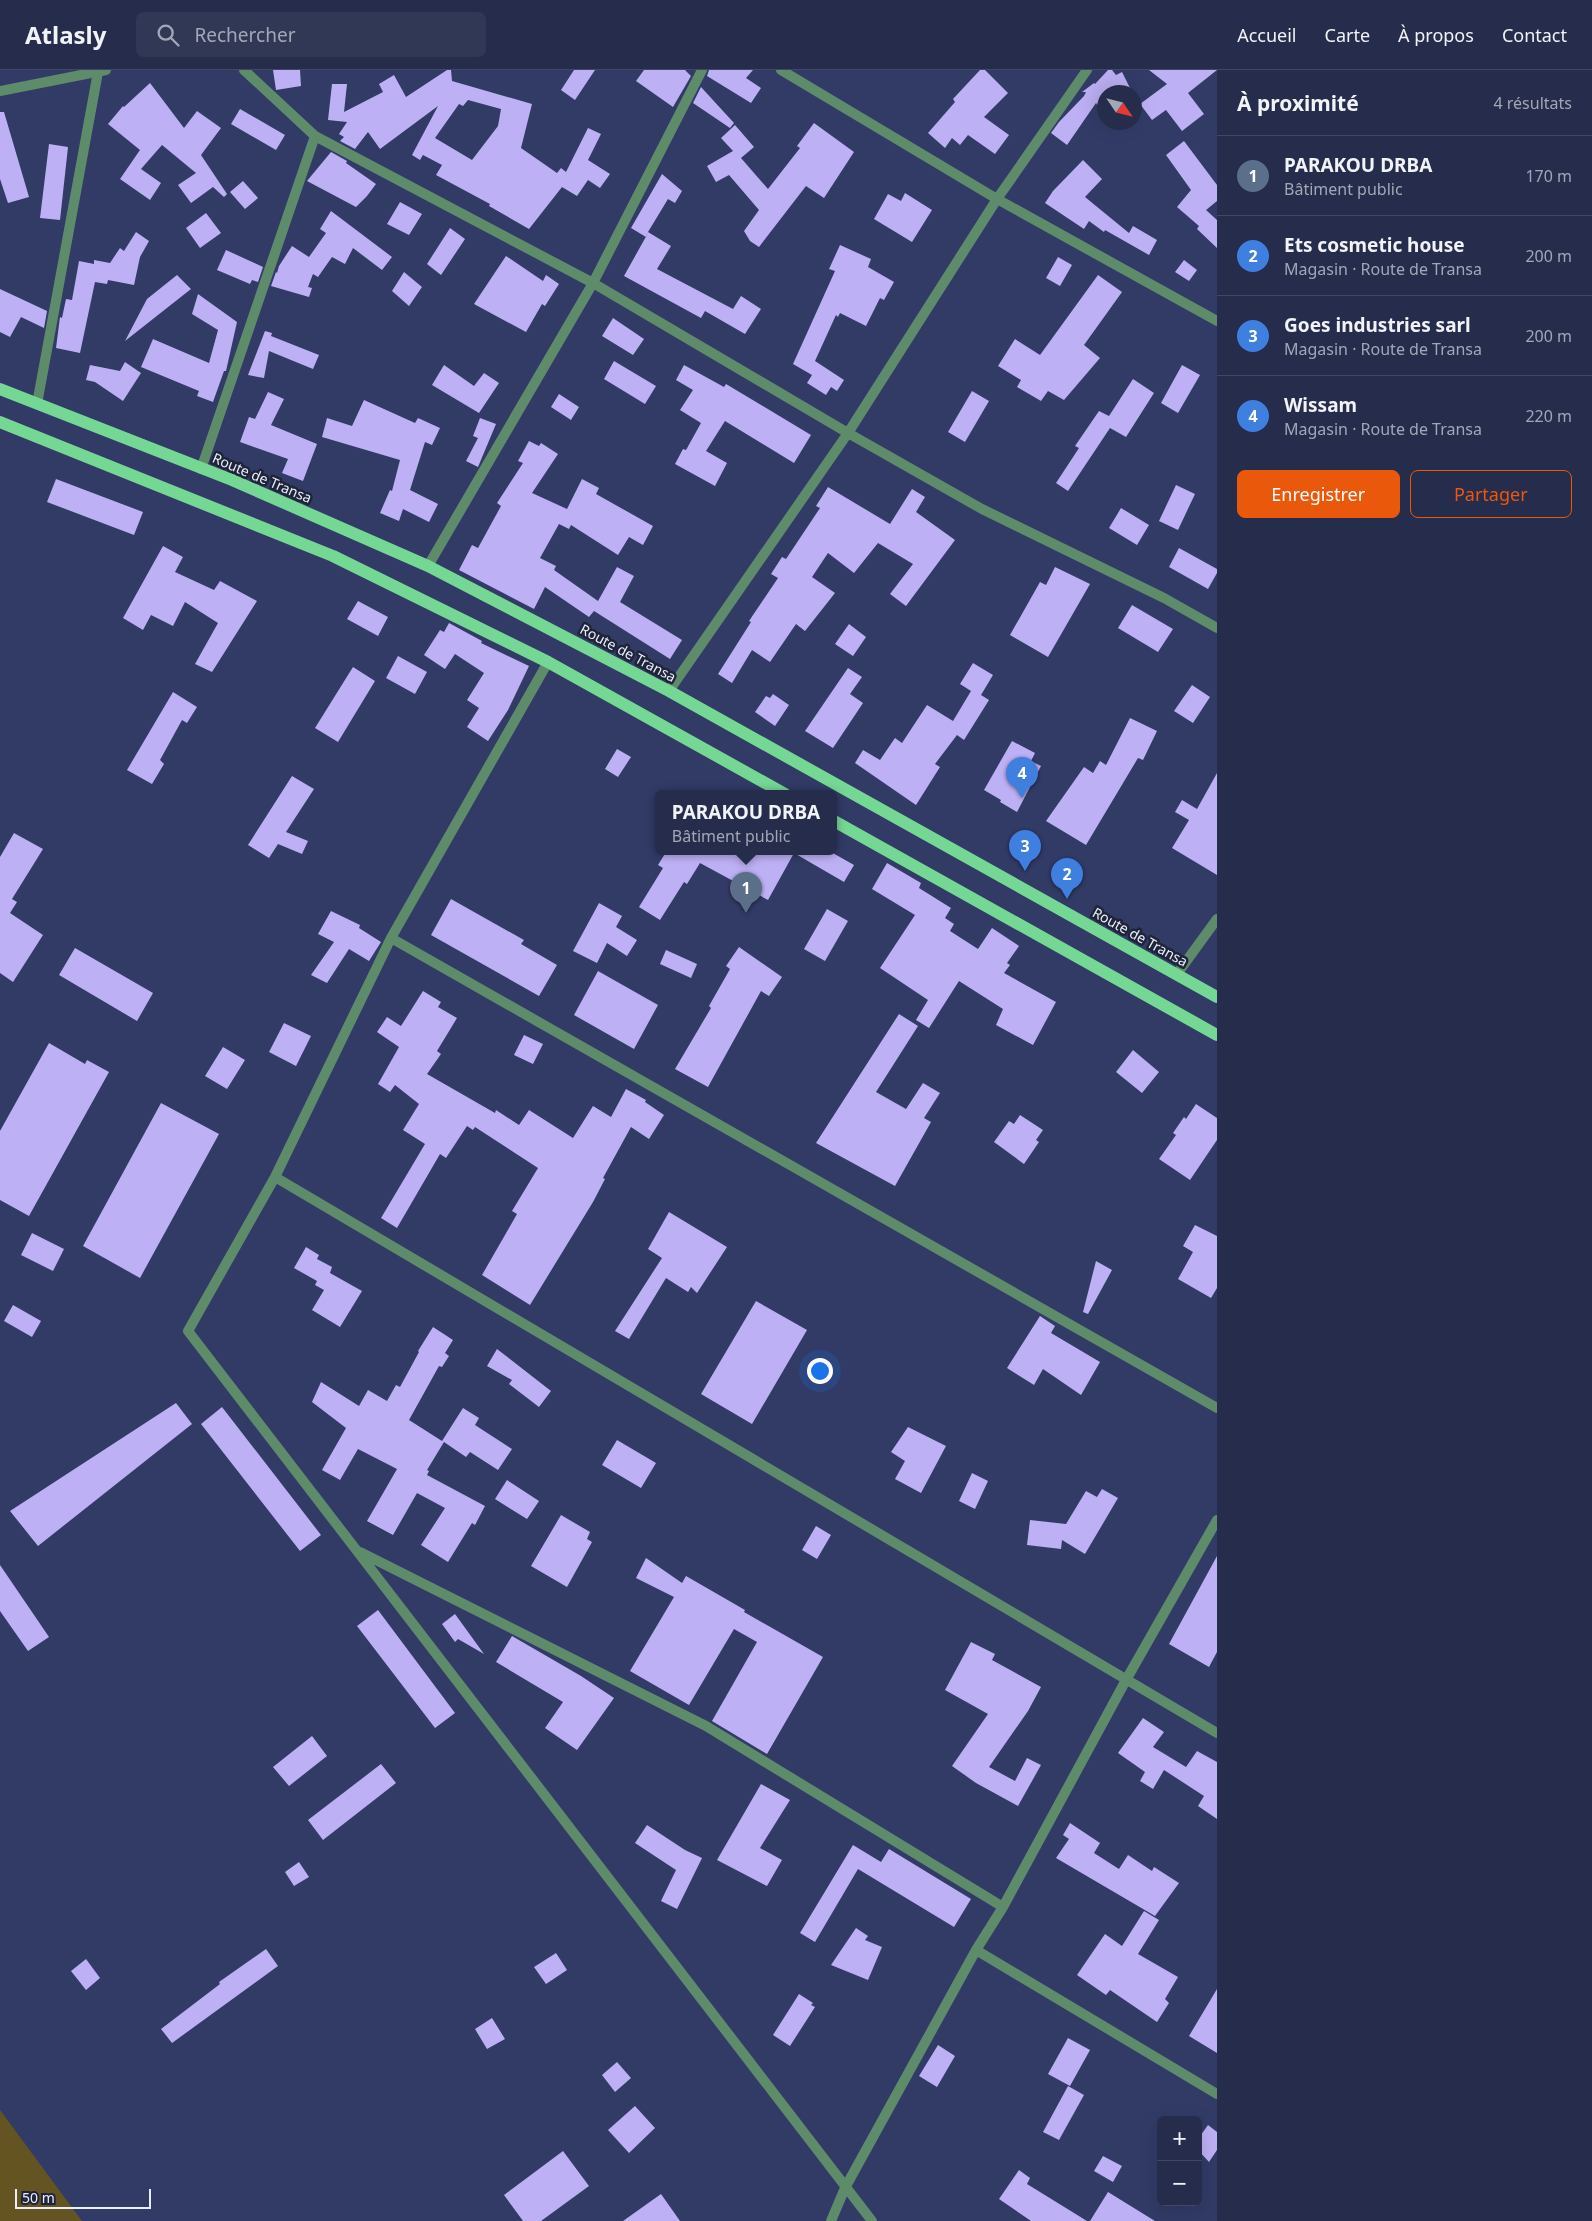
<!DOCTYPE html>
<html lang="fr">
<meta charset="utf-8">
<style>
body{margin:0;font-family:"Noto Sans",sans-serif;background:#313856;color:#f1f3f6}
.controls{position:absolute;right:15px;bottom:15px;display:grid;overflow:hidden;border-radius:8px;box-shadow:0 5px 20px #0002}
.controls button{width:45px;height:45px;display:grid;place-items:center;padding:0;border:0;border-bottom:1px solid #424864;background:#252c4c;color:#f1f3f6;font:25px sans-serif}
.compass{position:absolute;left:1097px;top:15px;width:45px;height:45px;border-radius:50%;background:#252c4c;box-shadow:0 5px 20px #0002;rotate:125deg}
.scale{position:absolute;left:15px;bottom:12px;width:136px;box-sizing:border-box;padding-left:5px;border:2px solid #e8edfd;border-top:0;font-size:14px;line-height:18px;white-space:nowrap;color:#e8edfd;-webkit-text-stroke:4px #1f2438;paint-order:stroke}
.you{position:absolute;left:819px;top:1300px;width:18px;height:18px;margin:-12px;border:4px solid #fff;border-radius:50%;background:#1a73e8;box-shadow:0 0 0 8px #1a73e833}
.badge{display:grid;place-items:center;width:32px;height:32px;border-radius:50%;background:#ea580c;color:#fff;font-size:16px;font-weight:700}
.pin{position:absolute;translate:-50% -41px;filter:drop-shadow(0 1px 2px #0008)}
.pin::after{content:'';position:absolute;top:26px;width:18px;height:15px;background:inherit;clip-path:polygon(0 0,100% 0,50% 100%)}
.popup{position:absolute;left:655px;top:720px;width:182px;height:65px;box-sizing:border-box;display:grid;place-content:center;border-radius:8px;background:#252c4c;filter:drop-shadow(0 1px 4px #0005);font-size:16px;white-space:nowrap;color:#a3a7b5}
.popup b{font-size:19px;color:#f1f3f6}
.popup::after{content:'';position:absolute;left:50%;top:100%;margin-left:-10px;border:10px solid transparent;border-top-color:#252c4c}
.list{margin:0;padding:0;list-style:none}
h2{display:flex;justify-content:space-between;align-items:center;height:65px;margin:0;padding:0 20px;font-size:21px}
h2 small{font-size:16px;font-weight:400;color:#a3a7b5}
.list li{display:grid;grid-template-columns:32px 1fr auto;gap:15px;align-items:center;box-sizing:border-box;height:80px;padding:0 20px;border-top:1px solid #424864}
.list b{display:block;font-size:19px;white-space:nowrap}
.list p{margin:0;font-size:16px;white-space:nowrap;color:#a3a7b5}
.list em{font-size:16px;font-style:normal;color:#a3a7b5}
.actions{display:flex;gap:10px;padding:15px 20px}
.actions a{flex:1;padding:11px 0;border:1px solid #ea580c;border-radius:8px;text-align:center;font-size:18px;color:#ea580c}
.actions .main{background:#ea580c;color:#fff}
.icon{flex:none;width:28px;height:28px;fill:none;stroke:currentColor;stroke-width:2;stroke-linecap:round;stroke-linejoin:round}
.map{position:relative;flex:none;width:1217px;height:2151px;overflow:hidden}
header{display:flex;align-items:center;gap:30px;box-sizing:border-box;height:70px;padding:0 25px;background:#252c4c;border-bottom:1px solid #424864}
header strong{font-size:24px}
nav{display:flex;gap:28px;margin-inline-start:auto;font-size:18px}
.search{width:350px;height:45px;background:#313856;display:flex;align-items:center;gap:12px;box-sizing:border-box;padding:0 18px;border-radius:8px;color:#a3a7b5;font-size:19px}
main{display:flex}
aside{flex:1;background:#252c4c}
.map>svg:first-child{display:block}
</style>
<header>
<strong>Atlasly</strong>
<div class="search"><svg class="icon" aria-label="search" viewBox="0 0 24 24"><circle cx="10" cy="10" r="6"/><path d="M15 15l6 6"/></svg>Rechercher</div>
<nav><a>Accueil</a><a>Carte</a><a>À propos</a><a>Contact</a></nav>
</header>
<main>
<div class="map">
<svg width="1217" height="2151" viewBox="0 0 1217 2151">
<rect width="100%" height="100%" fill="#313b66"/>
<path fill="#635421" d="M0 2040 82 2151H0Z"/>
<path fill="#bdb0f5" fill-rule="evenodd" d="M273 0H300L301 16 276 20Z
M447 0H451L452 11 532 34 521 78 557 103 561 98 566 102 588 58 601 64 588 90 610 104 600 118 588 110 577 126 562 117 529 159 489 136 490 134 436 105 442 95 423 85 420 90 412 85 438 36 380 79 368 62 355 79 340 71 344 67 339 64 347 52 328 50 332 14H347L344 42 383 22 379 14 394 5 406 27ZM468 30 501 39 498 56 472 90 435 68 459 34 463 36Z
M574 0H595L575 30 561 20Z
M644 0H685L691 6 673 37 636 11Z
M709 0H753L746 8 761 18 751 33 707 6Z
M980 0H985L1008 23 984 47 1009 65 995 84 968 65 960 75 952 68 945 78 928 63 955 32 953 29Z
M1108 0H1112L1116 5 1122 2 1132 22H1104V44L1096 33 1067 75 1051 63 1059 52 1084 26 1086 22H1082L1094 13 1095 14Z
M1149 0H1217L1188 23 1204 44 1182 61 1166 40 1152 50 1140 34 1167 14Z
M150 13 184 58 197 41 221 58 201 85 227 124 224 127 213 117 191 133 178 115 196 103 162 75 141 99 161 113 150 130 120 109 140 80 108 54 123 36 124 37Z
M701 17 734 53 730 58 693 33Z
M240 39 285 65 276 80 231 54Z
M0 42H4L29 127 8 133 0 109Z
M814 53 854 82 824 128 806 116 759 177 750 171 744 161 759 140 729 105 716 112 707 96 733 81 721 68 735 55 754 77 741 88 768 119 800 78 797 76Z
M1184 71 1217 115V131L1206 140 1217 150V178L1197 159 1199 156 1177 137 1191 120 1166 85Z
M49 74 68 77 60 150 40 148Z
M331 82 347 91 346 93 376 114 367 126 356 137 307 111Z
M1083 90 1102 109 1085 127 1129 163 1133 156 1157 170 1149 185 1105 160 1104 162 1089 151 1084 159 1045 133 1053 121Z
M662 104 682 121 675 133 668 129 648 162 671 176 657 199 733 239 741 226 761 239 745 264 705 241 701 248 624 206 648 163 646 167 631 158Z
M243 111 258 128 245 139 230 122Z
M905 123 932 140 912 172 874 149 888 124 901 131Z
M400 132 422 144 409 165 387 154Z
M331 141 392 187 382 200 353 178 345 194 332 187 318 207 313 204 308 217 312 218 309 227 271 216 276 202 277 203 279 196 292 176 309 187 326 163 320 159Z
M206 143 221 163 200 178 186 158Z
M450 158 465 169 441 205 427 194Z
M136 162 149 171 140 187 134 215 108 210 107 214 95 212 80 283 56 278 60 247 62 248 66 229 72 230 79 191 94 194V190L110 193 120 178 124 181Z
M840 175 871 189 868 197 894 212 884 230 880 228 866 256 840 243 838 247 836 245 815 291 844 310 837 321 831 317 826 325 807 313 812 305 793 294 835 201 829 199Z
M226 180 263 197 258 212 252 210 250 214 217 200Z
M506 186 543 211 546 205 559 214 545 236 542 234 526 262 474 234Z
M1058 187 1072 195 1060 216 1046 208Z
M1184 190 1197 200 1189 211 1175 202Z
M404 202 422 217 409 236 392 221Z
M177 205 191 219 125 271 147 229Z
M1098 205 1122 222 1084 275 1100 288 1064 330 1048 321 1041 331 1017 317 1021 310 998 296 1015 269 1040 285Z
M0 219 47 241 44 258 21 247 10 267 0 262Z
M198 224 237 252 226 301H224L213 332 197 326 199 321 141 297 153 269 209 293 218 260 192 244Z
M613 248 644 269 633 285 602 266Z
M265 261 272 263 271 266 319 285 313 299 269 281 264 308 248 305Z
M614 291 656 316 645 334 604 309Z
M125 292 141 303 123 331 95 312 86 310 90 295 120 301Z
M444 295 474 316 484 303 499 313 479 343 432 315Z
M684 295 724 317 726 314 811 365 794 393 725 351 706 381 727 393 715 416 675 394 683 379 686 380 701 353 680 340 693 320 676 310Z
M1182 295 1200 305 1178 343 1161 333Z
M1133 309 1154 323 1126 367 1110 358 1068 421 1056 413 1079 378 1075 376 1099 341 1109 346Z
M972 321 989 331 965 372 948 362Z
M268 322 284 329 271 355 317 374 303 411 282 403 288 389 240 372 249 347 255 349Z
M559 324 579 337 571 350 551 337Z
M364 330 415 353 418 348 440 358 432 375 425 372 410 420 438 434 429 452 403 439 399 451 380 443 390 420 392 421 400 390 322 367 327 348 352 356Z
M480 348 496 354 478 397 466 391 478 368 473 366Z
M529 371 539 376 541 373 558 384 532 423 567 439 582 409 599 418 596 424 653 456 643 475 629 467 618 485 571 455 569 459 559 454 540 488 556 496 554 500 598 531 617 497 634 506 620 532 682 570 670 589 594 541 589 547 545 517 534 539 459 500 472 475 478 478 501 436 497 433 523 393 518 391Z
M56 409 143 442 134 465 47 432Z
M1176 415 1195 424 1178 460 1159 451Z
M828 417 890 454 912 419 925 427 916 442 955 470 906 536 890 524 913 494 878 473 854 503 828 483 812 507 835 523 805 561 796 554 770 592 752 580 732 613 718 604 751 552 749 551 778 508 771 504 782 487 786 489 820 438 816 436Z
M1121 438 1149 455 1137 475 1109 458Z
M163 476 183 487 175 502 214 520 220 511 257 531 212 602 195 594 218 553 185 532 173 556 151 545 143 560 123 548Z
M1179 478 1217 499V503L1208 519 1169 497Z
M1055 497 1090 514 1048 587 1010 565 1040 512 1046 515Z
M358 531 388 547 378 566 347 549Z
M1132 535 1173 559 1158 582 1118 558Z
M449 553 482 571 481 573 529 596 508 640 488 671 467 657 479 638 467 630 484 603 455 584 445 599 424 585 440 560 444 562Z
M849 554 866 567 853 586 835 574Z
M398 586 427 602 415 624 386 608Z
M973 593 993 605 981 625 989 630 964 670 957 665 935 694 940 697 916 735 855 693 863 680 880 690 895 668 902 673 927 635 953 651 971 621 960 614Z
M353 597 375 611 338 672 315 658Z
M848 598 862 607 850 624 863 633 833 678 805 661Z
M1192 615 1210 627 1193 653 1174 641Z
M173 622 197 637 187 653 182 650 160 690 164 694 152 714 127 700Z
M773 624 789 635 775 656 755 642 766 626 770 628Z
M1130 648 1157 661 1143 690 1138 688 1086 775 1046 751 1084 697 1093 703 1100 691 1106 695Z
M1012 671 1035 683 1031 691 1041 696 1017 742 1000 732 1001 730 984 720Z
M617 679 631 687 618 707 605 699Z
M1217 703V805L1172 778 1189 750 1175 742 1182 730 1197 739Z
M292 706 314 719 286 762 308 771 302 784 278 774 269 788 248 775Z
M14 763 43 779 12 829 17 832 10 843 43 865 13 912 0 903V787Z
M666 782H831L854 795 844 812 794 783 768 830 700 793 687 814 684 812 660 850 639 837 663 798 658 795Z
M887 793 921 813 919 818 951 838 945 848 954 854 950 861 978 879 992 858 1019 876 1007 893 1010 895 1004 903 1056 932 1033 975 996 955 1003 939 959 911 929 958 916 950 928 930 880 898 915 845 872 819Z
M451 829 524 870 521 874 557 895 539 926 431 865Z
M599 833 622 846 616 857 637 870 627 886 607 873 597 893 573 881Z
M827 839 848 851 825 891 804 879Z
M331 841 360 855 359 858 381 872 369 891 349 879 327 913 311 905 334 872 318 864Z
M739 877 782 907 769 926 761 921 708 1017 675 999 711 938 709 936 730 899 726 896Z
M75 878 153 923 137 951 59 905Z
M666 880 697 894 691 908 660 894Z
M598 901 658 935 634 979 574 945Z
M423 921 441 932 438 937 457 948 437 981 441 984 427 1004 495 1043 496 1040 519 1055 529 1040 573 1068 593 1036 611 1047 626 1019 646 1030 645 1032 664 1045 649 1069 631 1057 603 1108 605 1109 593 1132 530 1235 482 1205 517 1144 512 1141 538 1098 475 1057 473 1060 467 1056 446 1088 440 1084 397 1158 381 1148 425 1074 403 1060 419 1034 395 1015 390 1022 378 1014 399 977 377 962 387 947 401 956Z
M899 944 918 956 876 1022 906 1039 923 1013 940 1023 924 1048 931 1052 895 1116 816 1073Z
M284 953 311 966 296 996 269 982Z
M524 965 543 974 533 994 514 985Z
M49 973 85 994 87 990 109 1002 29 1146 0 1130V1061Z
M223 977 245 990 227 1019 205 1006Z
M1133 980 1159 1002 1142 1023 1116 1002Z
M161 1033 219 1064 140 1208 83 1176Z
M1196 1034 1217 1048V1070L1190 1110 1159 1089 1176 1065 1173 1063 1184 1047 1186 1049Z
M1020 1045 1043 1060 1036 1070 1039 1072 1024 1094 994 1072 1009 1051 1014 1054Z
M669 1142 727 1177 697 1223 691 1217 688 1222 666 1208 629 1269 615 1261 662 1188 648 1179Z
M1195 1155 1217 1166V1218L1211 1228 1178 1209 1193 1182 1183 1176Z
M32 1163 64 1179 53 1201 21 1185Z
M306 1177 319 1185 317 1189 332 1197 330 1203 362 1221 340 1257 312 1240 324 1220 315 1215 317 1211 294 1198Z
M1096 1191 1112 1200 1088 1244 1083 1242Z
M756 1231 807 1260 752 1354 701 1324Z
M13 1235 41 1251 32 1267 4 1251Z
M1040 1246 1055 1256 1051 1263 1100 1292 1081 1325 1043 1299 1034 1315 1007 1298Z
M433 1257 453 1270 445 1283 449 1286 442 1297 439 1296 409 1350 442 1371 463 1338 479 1348 475 1355 512 1379 498 1400 470 1382 466 1387 444 1372 427 1400 429 1401 427 1405 485 1436 475 1455 472 1453 448 1492 421 1475 445 1438 417 1423 393 1465 367 1451 397 1399 358 1379 340 1410 322 1400 346 1358 312 1332 321 1312 359 1336 368 1320 387 1331 396 1315 400 1317 419 1282 418 1281Z
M497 1279 551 1321 539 1337 509 1314 512 1310 487 1296Z
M176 1333 192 1354 38 1476 10 1441Z
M222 1337 321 1465 300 1481 201 1354Z
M908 1357 946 1376 921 1423 895 1409 905 1391 891 1382Z
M617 1370 656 1393 641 1418 602 1395Z
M972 1403 988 1411 975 1439 959 1431Z
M507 1410 539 1431 527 1449 495 1429Z
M1102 1419 1118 1428 1085 1484 1062 1470 1061 1479 1027 1475 1030 1450 1066 1454 1086 1421 1097 1427Z
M561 1445 590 1462 587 1469 592 1472 567 1517 531 1496Z
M816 1456 831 1465 817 1489 802 1480Z
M1217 1486V1582L1209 1597 1169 1574Z
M646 1488 682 1513 686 1506 745 1540 744 1542 823 1587 767 1684 712 1651 757 1572 734 1559 689 1635 630 1601 674 1527 636 1508Z
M0 1495 49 1567 28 1581 0 1541Z
M378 1540 455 1643 435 1658 357 1556Z
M455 1544 484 1584 458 1569 455 1572 442 1554Z
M512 1566 581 1606 614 1628 577 1680 545 1658 563 1632 496 1592Z
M971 1572 995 1584 992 1590 1041 1617 1028 1641 989 1697 1015 1711 1027 1688 1041 1695 1018 1736 976 1713 952 1696 988 1644 945 1620Z
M1143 1648 1164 1662 1153 1677 1186 1697 1197 1681 1217 1692V1749L1198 1736 1204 1726 1164 1700 1153 1719 1140 1711 1145 1702 1118 1683Z
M312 1666 327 1686 289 1716 273 1697Z
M381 1694 396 1713 323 1770 308 1750Z
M761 1714 790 1730 760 1778 782 1790 767 1816 717 1790Z
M1070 1753 1100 1773 1094 1783 1119 1799 1128 1785 1152 1801 1154 1797 1179 1813 1155 1846 1056 1788 1069 1769 1063 1765Z
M647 1755 685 1780 702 1788 677 1839 661 1831 676 1800 635 1773Z
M853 1775 881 1792 889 1779 971 1829 954 1857 858 1799 815 1872 800 1863Z
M299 1792 309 1807 294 1816 285 1802Z
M1144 1841 1159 1850 1138 1884 1178 1907 1165 1929 1169 1933 1157 1952 1110 1920 1106 1925 1077 1905 1105 1864 1122 1876Z
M856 1858 868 1866 865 1870 882 1877 868 1910 831 1895Z
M266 1879 278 1896 172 1973 161 1959 220 1914 219 1912Z
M556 1883 567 1900 546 1914 534 1897Z
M86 1889 100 1908 86 1920 71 1901Z
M1217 1919V1983L1189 1966Z
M799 1924 813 1933 811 1935 815 1937 790 1976 773 1965Z
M492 1948 505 1969 487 1979 475 1959Z
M1068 1968 1090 1980 1070 2016 1048 2004Z
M938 1975 955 1986 937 2017 919 2006Z
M617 1992 631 2008 615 2022 602 2005Z
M1068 2016 1084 2025 1059 2070 1043 2062Z
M635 2036 655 2058 629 2083 608 2060Z
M1208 2055 1217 2062V2080L1209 2092 1198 2080V2069Z
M563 2081 589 2116 541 2151H523L504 2125Z
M1103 2086 1122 2096 1113 2112 1094 2101Z
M1019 2100 1030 2108 1027 2114 1087 2151H1031L999 2129Z
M1108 2122 1155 2151H1090Z
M661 2124 680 2151H623Z"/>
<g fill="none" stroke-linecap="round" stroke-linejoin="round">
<path stroke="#5e8c6b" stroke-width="10" d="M244 0 315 66 593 213 848 363 982 439 1164 528 1217 558
M37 334 98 2
M201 399 315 66
M428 496 593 213 702 0
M548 592 391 868 275 1107 188 1261 872 2151
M669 621 848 363 997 129 1087 0
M391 868 1217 1338
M1177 904 1217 849
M275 1107 1217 1663
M360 1482 706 1656 1003 1837
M976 1880 1217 2024
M831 2151 845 2118 976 1880 1003 1837 1126 1610 1217 1450"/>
<path stroke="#5e8c6b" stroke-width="10" d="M781 0 997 129 1217 251
M0 21 106 0"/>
<path stroke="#75d794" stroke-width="12" d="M0 319 232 410 428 496 669 621 1217 927
M0 352 333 486 548 592 785 724
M834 751 1217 965"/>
</g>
<g text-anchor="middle" stroke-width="5" stroke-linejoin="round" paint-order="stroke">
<g font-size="14" fill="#e8edfd" stroke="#1f2438">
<text transform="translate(262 408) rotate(23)" y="5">Route de Transa</text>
<text transform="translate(628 583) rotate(28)" y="5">Route de Transa</text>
<text transform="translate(1140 867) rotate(29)" y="5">Route de Transa</text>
</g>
</g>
</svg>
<div class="controls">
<button>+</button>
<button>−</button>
</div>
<svg class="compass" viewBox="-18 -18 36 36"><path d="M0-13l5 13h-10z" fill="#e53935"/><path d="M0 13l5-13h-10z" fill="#a3a7b5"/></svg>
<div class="scale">50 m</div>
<div class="you"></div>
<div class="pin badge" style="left:746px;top:843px;background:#5c6f8a">1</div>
<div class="popup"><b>PARAKOU DRBA</b>Bâtiment public</div>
<div class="pin badge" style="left:1067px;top:829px;background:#3f7fe0">2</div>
<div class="pin badge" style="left:1025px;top:801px;background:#3f7fe0">3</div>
<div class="pin badge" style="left:1022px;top:728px;background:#3f7fe0">4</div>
</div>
<aside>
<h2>À proximité<small>4 résultats</small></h2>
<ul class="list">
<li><span class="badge" style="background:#5c6f8a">1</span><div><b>PARAKOU DRBA</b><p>Bâtiment public</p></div><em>170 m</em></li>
<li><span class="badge" style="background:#3f7fe0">2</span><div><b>Ets cosmetic house</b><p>Magasin · Route de Transa</p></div><em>200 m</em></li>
<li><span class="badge" style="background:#3f7fe0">3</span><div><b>Goes industries sarl</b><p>Magasin · Route de Transa</p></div><em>200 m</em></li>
<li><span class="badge" style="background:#3f7fe0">4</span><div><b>Wissam</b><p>Magasin · Route de Transa</p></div><em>220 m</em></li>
</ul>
<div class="actions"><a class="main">Enregistrer</a><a>Partager</a></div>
</aside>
</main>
